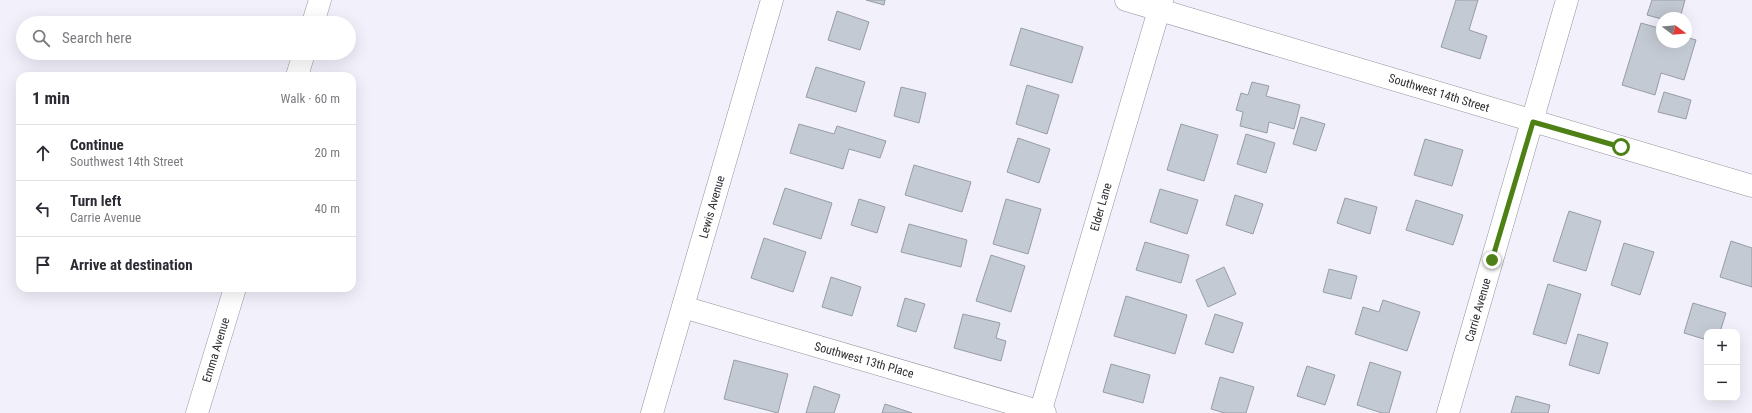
<!DOCTYPE html>
<meta charset="utf-8">
<style>
body{margin:0;font-family:"Roboto Condensed",sans-serif;background:#f7f7f7;color:#2b2b33}
.controls{position:absolute;right:12px;bottom:12px;display:grid;overflow:hidden;border-radius:8px;box-shadow:0 4px 16px #0002}
.controls button{width:36px;height:36px;display:grid;place-items:center;padding:0;border:0;border-bottom:1px solid #e1e1e2;background:#fff;color:#2b2b33;font:20px sans-serif}
.compass{position:absolute;left:1656px;top:12px;width:36px;height:36px;border-radius:50%;background:#fff;box-shadow:0 4px 16px #0002;rotate:106deg}
.stop{position:absolute;width:12px;height:12px;margin:-9px;border:3px solid #4e8115;border-radius:50%;background:#fff}
.stop.end{background:#4e8115;border-color:#fff;box-shadow:0 1px 4px #0008}
.list{margin:0;padding:0;list-style:none}
h2{display:flex;justify-content:space-between;align-items:center;height:52px;margin:0;padding:0 16px;font-size:17px}
h2 small{font-size:13px;font-weight:400;color:#7c7c81}
.list li{display:grid;grid-template-columns:26px 1fr auto;gap:12px;align-items:center;box-sizing:border-box;height:56px;padding:0 16px;border-top:1px solid #e1e1e2}
.list b{display:block;font-size:15px;white-space:nowrap}
.list p{margin:0;font-size:13px;white-space:nowrap;color:#7c7c81}
.list em{font-size:13px;font-style:normal;color:#7c7c81}
.icon{flex:none;width:22px;height:22px;fill:none;stroke:currentColor;stroke-width:2;stroke-linecap:round;stroke-linejoin:round}
.map{position:relative;flex:none;width:1752px;height:413px;overflow:hidden}
.search{position:absolute;background:#fff;box-shadow:0 4px 16px #0002;left:16px;top:16px;width:340px;height:44px;display:flex;align-items:center;gap:10px;box-sizing:border-box;padding:0 14px;border-radius:22px;color:#7c7c81;font-size:15px}
.panel{position:absolute;background:#fff;box-shadow:0 4px 16px #0002;left:16px;top:72px;width:340px;height:220px;border-radius:12px}
.map>svg:first-child{display:block}
</style>
<div class="map">
<svg width="1752" height="413" viewBox="0 0 1752 413">
<rect width="100%" height="100%" fill="#f1f0fb"/>
<path fill="#c4cad3" stroke="#979da6" d="M866 0H885L884 5Z
M1456 0H1478L1469 30 1487 36 1480 59 1441 47Z
M1652 0H1685L1680 18H1662V19L1647 15Z
M837 11 869 22 860 50 828 40Z
M1641 23 1662 29V42H1686V37L1696 40 1684 80 1661 73 1655 95 1622 85Z
M1021 28 1083 47 1072 83 1010 65Z
M816 67 865 82 856 112 806 97Z
M1252 82 1269 86 1266 96 1300 105 1294 129 1269 122 1267 133 1240 126 1243 112 1236 110 1241 93 1248 95Z
M1027 85 1059 95 1047 134 1016 124Z
M901 87 926 93 919 123 894 116Z
M1664 92 1691 100 1686 119 1658 112Z
M1301 117 1325 124 1316 151 1293 144Z
M799 124 834 134 837 126 886 141 880 158 849 149 843 169 790 153Z
M1181 124 1218 135 1204 181 1167 170Z
M1246 134 1275 143 1266 173 1237 164Z
M1018 138 1050 149 1039 183 1007 172Z
M1425 139 1463 150 1452 186 1414 175Z
M914 165 971 182 962 212 905 195Z
M785 188 832 203 821 239 773 224Z
M1160 189 1198 200 1187 234 1150 222Z
M1235 195 1263 204 1253 234 1226 225Z
M1345 198 1377 207 1370 234 1337 223Z
M859 199 885 207 877 233 851 225Z
M1006 199 1041 209 1028 254 993 244Z
M1416 200 1463 215 1453 245 1406 230Z
M1569 211 1601 221 1586 271 1553 261Z
M909 224 967 240 961 267 901 252Z
M764 238 806 252 793 292 751 278Z
M1731 241 1752 248V287L1720 277Z
M1145 242 1189 255 1181 283 1136 270Z
M1624 243 1654 252 1640 295 1611 285Z
M991 255 1025 266 1011 312 976 301Z
M1224 267 1236 294 1208 307 1196 280Z
M1329 269 1357 276 1351 299 1323 292Z
M831 277 861 287 852 316 822 307Z
M1548 284 1581 294 1566 344 1533 334Z
M1126 296 1187 315 1175 354 1114 336Z
M905 298 925 304 916 332 897 326Z
M1383 300 1420 312 1407 351 1355 334 1363 307 1379 312Z
M1693 303 1726 313 1720 332H1707V340L1684 333Z
M963 314 1000 323 996 338 1006 341 1001 361 954 348Z
M1215 314 1243 323 1233 353 1205 344Z
M1578 334 1608 343 1599 374 1569 365Z
M734 360 788 374 778 413 724 399Z
M1370 362 1401 372 1389 413H1382L1357 405Z
M1111 364 1150 375 1143 403 1103 392Z
M1307 366 1335 375 1325 405 1297 396Z
M1220 377 1254 387 1246 413H1225L1211 409Z
M814 386 840 395 834 413H806Z
M1516 396 1550 405 1548 413H1511Z
M885 404 912 413H882Z"/>
<g fill="none" stroke-linecap="round" stroke-linejoin="round">
<defs>
<path id="minor" d="M1126 0 1752 186
M313 23 320 0
M297 76 304 53
M683 307 1045 413
M197 413 235 288
M652 413 772 0
M1040 413 1162 0
M1448 413 1567 0"/>
</defs>
<use href="#minor" stroke="#92919b" stroke-width="23"/>
<use href="#minor" stroke="#fff" stroke-width="22"/>
</g>
<g fill="none" stroke-linecap="round" stroke-linejoin="round">
<path stroke="#4e8115" stroke-width="5" d="M1492 260 1533 122 1621 147"/>
</g>
<g text-anchor="middle" stroke-width="3.5" stroke-linejoin="round" paint-order="stroke">
<g font-size="12" fill="#2f2e32" stroke="#fff">
<text transform="translate(1439 93) rotate(17)" y="4">Southwest 14th Street</text>
<text transform="translate(712 207) rotate(-74)" y="4">Lewis Avenue</text>
<text transform="translate(1101 207) rotate(-74)" y="4">Elder Lane</text>
<text transform="translate(1478 310) rotate(-74)" y="4">Carrie Avenue</text>
<text transform="translate(216 350) rotate(-73)" y="4">Emma Avenue</text>
<text transform="translate(864 360) rotate(16)" y="4">Southwest 13th Place</text>
</g>
</g>
</svg>
<div class="controls">
<button>+</button>
<button>−</button>
</div>
<svg class="compass" viewBox="-18 -18 36 36"><path d="M0-13l5 13h-10z" fill="#e53935"/><path d="M0 13l5-13h-10z" fill="#7c7c81"/></svg>
<div class="stop" style="left:1621px;top:147px"></div>
<div class="stop end" style="left:1492px;top:260px"></div>
<div class="search"><svg class="icon" aria-label="search" viewBox="0 0 24 24"><circle cx="10" cy="10" r="6"/><path d="M15 15l6 6"/></svg>Search here</div>
<section class="panel">
<h2>1 min<small>Walk · 60 m</small></h2>
<ul class="list">
<li><svg class="icon" aria-label="ahead" viewBox="0 0 24 24"><path d="M12 20V5M6 11l6-6 6 6"/></svg><div><b>Continue</b><p>Southwest 14th Street</p></div><em>20 m</em></li>
<li><svg class="icon" aria-label="left" viewBox="0 0 24 24"><path d="M17 20v-9H6M10 6l-5 5 5 5"/></svg><div><b>Turn left</b><p>Carrie Avenue</p></div><em>40 m</em></li>
<li><svg class="icon" aria-label="arrive" viewBox="0 0 24 24"><path d="M6 21V4h12l-3 4 3 4H6"/></svg><div><b>Arrive at destination</b></div></li>
</ul>
</section>
</div>
